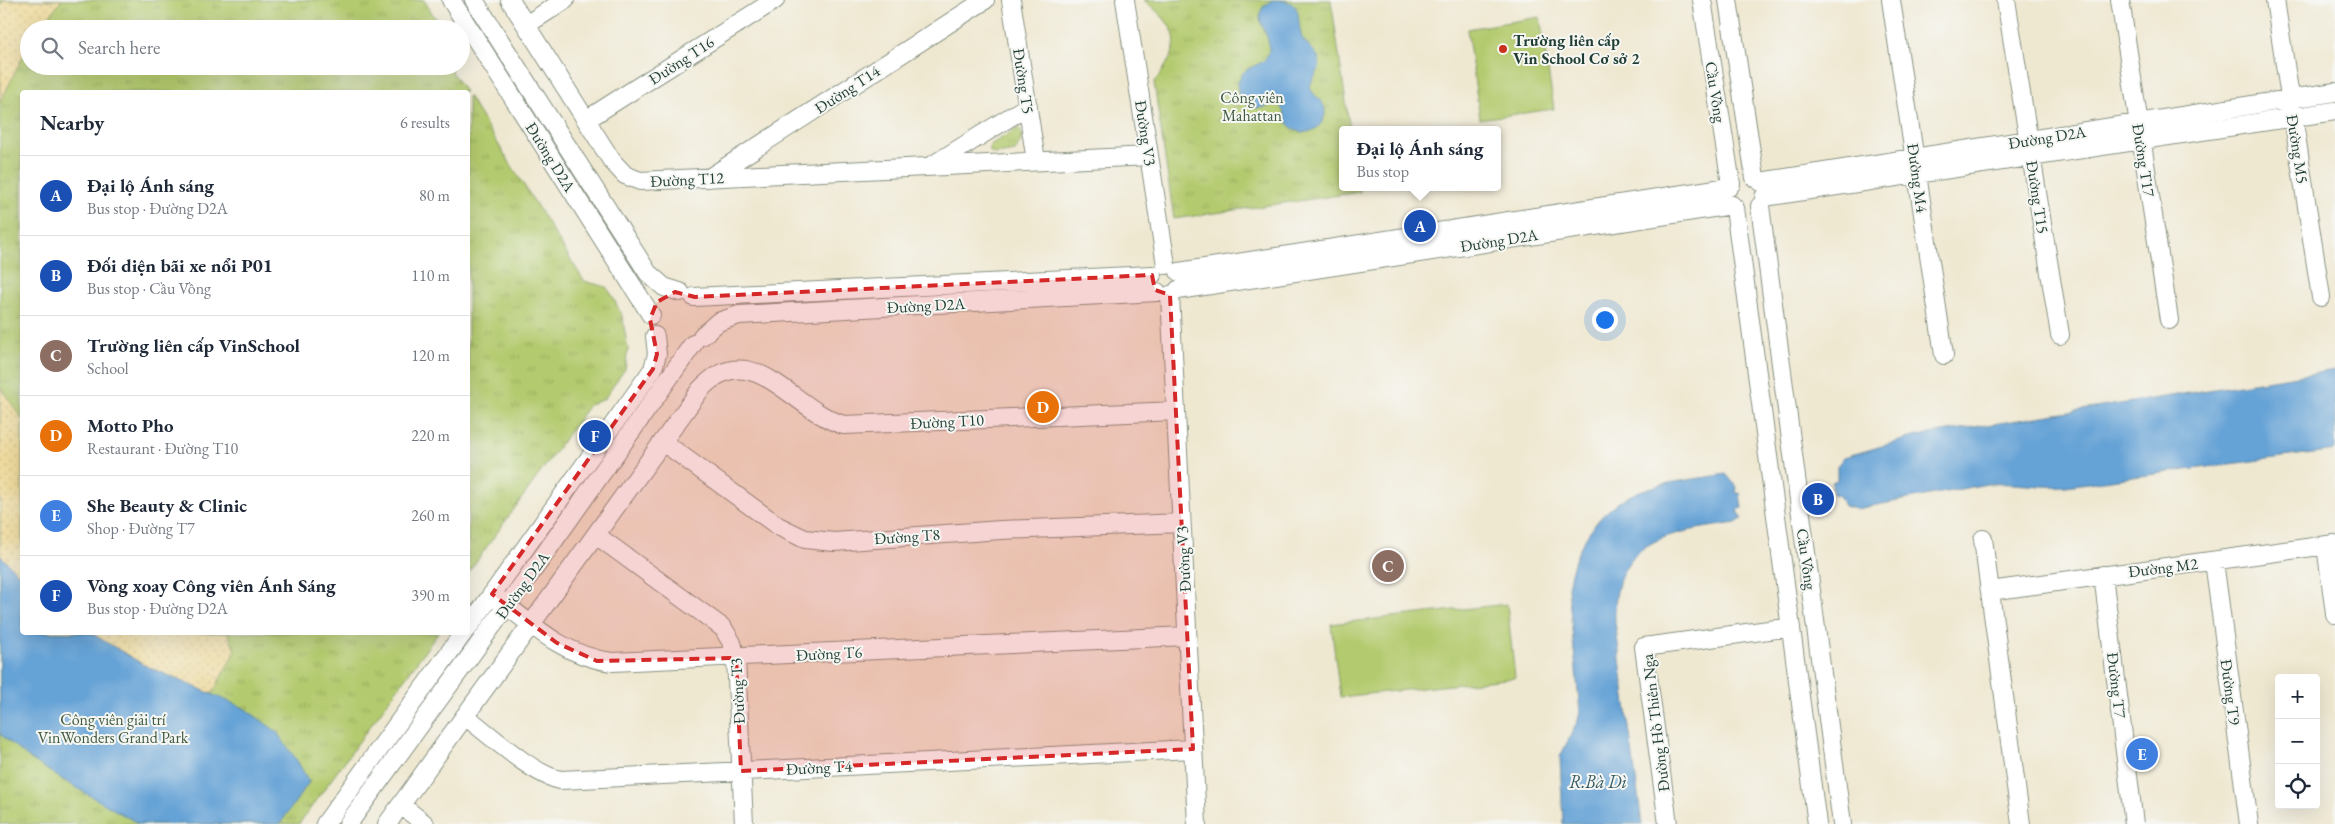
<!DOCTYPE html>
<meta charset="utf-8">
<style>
body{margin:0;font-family:"EB Garamond",serif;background:#f6f6f7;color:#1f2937}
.controls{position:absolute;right:15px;bottom:15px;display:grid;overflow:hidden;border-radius:5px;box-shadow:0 5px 20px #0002}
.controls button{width:45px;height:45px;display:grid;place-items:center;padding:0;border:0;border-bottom:1px solid #e0e1e3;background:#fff;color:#1f2937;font:25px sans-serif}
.you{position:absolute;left:1604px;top:319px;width:18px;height:18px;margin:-12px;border:4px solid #fff;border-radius:50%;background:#1a73e8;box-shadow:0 0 0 8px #1a73e833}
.badge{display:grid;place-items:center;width:32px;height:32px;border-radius:50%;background:#c8321e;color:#fff;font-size:16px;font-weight:700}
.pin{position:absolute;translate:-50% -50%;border:2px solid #fff;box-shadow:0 1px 5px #0006}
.popup{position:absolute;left:1339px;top:126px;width:162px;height:65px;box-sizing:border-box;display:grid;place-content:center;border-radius:5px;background:#fff;filter:drop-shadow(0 1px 4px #0005);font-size:16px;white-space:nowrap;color:#747a83}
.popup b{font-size:19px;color:#1f2937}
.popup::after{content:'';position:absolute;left:50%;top:100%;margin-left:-10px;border:10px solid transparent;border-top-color:#fff}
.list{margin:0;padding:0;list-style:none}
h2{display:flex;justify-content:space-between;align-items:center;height:65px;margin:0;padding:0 20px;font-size:21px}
h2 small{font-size:16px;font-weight:400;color:#747a83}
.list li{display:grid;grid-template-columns:32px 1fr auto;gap:15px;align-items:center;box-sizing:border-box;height:80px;padding:0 20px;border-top:1px solid #e0e1e3}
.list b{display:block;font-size:19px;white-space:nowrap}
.list p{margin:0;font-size:16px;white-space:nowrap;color:#747a83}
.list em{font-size:16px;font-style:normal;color:#747a83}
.icon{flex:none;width:28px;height:28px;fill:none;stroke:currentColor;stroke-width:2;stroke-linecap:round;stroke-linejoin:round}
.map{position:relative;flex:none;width:2335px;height:824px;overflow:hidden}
.search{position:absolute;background:#fff;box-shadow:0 5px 20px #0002;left:20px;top:20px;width:450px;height:55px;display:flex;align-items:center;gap:12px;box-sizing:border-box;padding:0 18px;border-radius:28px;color:#747a83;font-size:19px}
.panel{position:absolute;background:#fff;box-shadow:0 5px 20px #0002;left:20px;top:90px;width:450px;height:545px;border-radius:5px}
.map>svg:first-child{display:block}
</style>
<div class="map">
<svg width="2335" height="824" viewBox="0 0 2335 824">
<defs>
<pattern id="grass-tufts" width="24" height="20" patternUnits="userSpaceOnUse" patternTransform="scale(1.25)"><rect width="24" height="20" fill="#b4ca6e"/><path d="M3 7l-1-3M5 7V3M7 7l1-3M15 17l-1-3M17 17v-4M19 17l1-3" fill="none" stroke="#9aae60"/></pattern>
<pattern id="sand-dots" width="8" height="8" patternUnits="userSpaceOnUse" patternTransform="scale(1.25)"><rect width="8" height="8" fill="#eeda9e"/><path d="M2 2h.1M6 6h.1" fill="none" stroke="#ccbc89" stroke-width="1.8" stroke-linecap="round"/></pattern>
</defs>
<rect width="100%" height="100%" fill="#f6f6f2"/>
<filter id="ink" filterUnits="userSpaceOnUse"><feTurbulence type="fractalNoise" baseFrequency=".02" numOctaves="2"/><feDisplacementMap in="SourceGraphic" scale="10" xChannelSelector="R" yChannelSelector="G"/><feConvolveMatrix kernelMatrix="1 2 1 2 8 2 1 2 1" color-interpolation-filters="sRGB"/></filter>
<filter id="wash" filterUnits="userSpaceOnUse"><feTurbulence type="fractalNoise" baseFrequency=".0096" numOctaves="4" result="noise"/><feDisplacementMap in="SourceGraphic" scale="20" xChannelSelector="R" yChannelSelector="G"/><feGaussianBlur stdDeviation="1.12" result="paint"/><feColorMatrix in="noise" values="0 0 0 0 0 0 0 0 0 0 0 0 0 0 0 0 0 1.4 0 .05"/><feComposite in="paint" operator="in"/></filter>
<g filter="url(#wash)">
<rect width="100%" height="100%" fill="#efe8d1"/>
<path fill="url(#grass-tufts)" stroke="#6a8451" d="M0 0H424L442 29H29V66H452L451 71 465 92H22V632L438 633 299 824H0Z
M1144 0H1331L1350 130H1342V187H1359L1360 192 1174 219 1154 83C1183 43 1183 33 1144 0Z
M468 96 584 281 606 287 612 295 622 316 628 349 625 369 604 399 589 405 468 573Z
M1018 128C1025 135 1020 144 1015 151L996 154 991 152 989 148 990 145Z"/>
<path fill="url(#sand-dots)" stroke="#868c69" d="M4 0H62L39 29H29V44L0 103V6Z
M0 387 22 419V578L0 555Z
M91 633H228L235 651 212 694 144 665Z"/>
<path fill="#b4ca6e" stroke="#6a8451" d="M1540 17 1554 109 1480 119 1467 29Z
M1507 604 1515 678 1340 697 1331 624Z"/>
<path fill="#65a2d6" stroke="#427085" d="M1273 0C1306 0 1295 16 1302 38 1309 49 1326 56 1317 73 1314 78 1311 81 1310 87 1313 97 1323 99 1325 110 1326 127 1306 139 1292 128 1284 122 1286 111 1279 105 1269 103 1262 110 1252 107 1237 103 1233 84 1243 73 1253 63 1270 65 1269 47 1269 29 1246 14 1273 0Z
M2335 370V450L2066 486C2039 488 2014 482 1987 484L1856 509 1844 506 1839 495 1833 494 1832 482 1837 480V466L1844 457 1917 436Z
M1726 474 1737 487 1736 493H1740L1742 508 1738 510 1742 519 1736 523C1669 533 1612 537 1615 622L1642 824H1563L1560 757 1578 720 1580 712 1568 588C1574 546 1599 507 1640 491 1667 481 1698 479 1726 474Z
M0 555 22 578V632L91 633 144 665 244 708 276 731 298 762 309 782 280 824H139L63 780 26 756 0 734Z"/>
</g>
<g filter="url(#ink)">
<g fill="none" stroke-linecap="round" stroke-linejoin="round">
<defs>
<path id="street" d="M451 0 651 315
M474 0 648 273 664 287 680 292
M510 0 612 161 625 175 640 181 1149 156
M1011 0 1036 161
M1125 0 1166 265
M1702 0 1731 184
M1728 0 1755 178
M1891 0 1944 355
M2006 0 2060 335
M2120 0 2169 320
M2275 0 2321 297
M526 25 565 0
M586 120 775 0
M933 165 1028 106
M709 178 985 0
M1760 182 2335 92
M1764 197 2335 111
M1760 206 1842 824
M1735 208 1817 824
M1179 272 1729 187
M1178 290 1732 205
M1170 295 1197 824
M694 297 1152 275
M702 336 718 322 739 315 1157 292
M663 442 778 526 805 539 834 542 1001 530 1181 523
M596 535 723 628 732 643 736 658 744 824
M1983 539 2021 824
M2326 545 2335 614
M2214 561 2249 824
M2103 575 2134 824
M1990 591 2335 544
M492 594C529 622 564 657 612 662L1187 636
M468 628 653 369 657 354 655 336
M465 716C489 734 534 776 561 780L1193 749
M401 805 425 824
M325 824 464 632
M348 824 546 552 693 344
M387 824 700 390C751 333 793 411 844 425L1176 411
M1668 824 1644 647 1791 627"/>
</defs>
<use href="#street" stroke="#879282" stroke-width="20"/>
<use href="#street" stroke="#fff" stroke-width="18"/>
</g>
</g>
<path fill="#d62828" fill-opacity="0.2" stroke="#d62828" stroke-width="4" stroke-dasharray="10 6" stroke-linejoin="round" d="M1152 275 1155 290 1170 295 1193 749 741 771 736 658 597 661 557 643 492 594 653 369 657 354 650 319 657 302 675 292 695 297Z"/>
<circle fill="#c8321e" stroke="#f6f6f2" stroke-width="2" cx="1503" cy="49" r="5"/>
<g text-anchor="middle" stroke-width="4" stroke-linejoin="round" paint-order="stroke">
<g font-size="16" font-weight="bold" fill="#1f3d34" stroke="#f6f6f2" text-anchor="start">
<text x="1513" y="46">Trường liên cấp<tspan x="1513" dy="18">Vin School Cơ sở 2</tspan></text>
</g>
<g font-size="16" fill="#1f3d34" stroke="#f6f6f2">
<text transform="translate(681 60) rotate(-33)" y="6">Đường T16</text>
<text transform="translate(1024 81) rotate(81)" y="6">Đường T5</text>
<text transform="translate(847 89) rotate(-33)" y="6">Đường T14</text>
<text transform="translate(1716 92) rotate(81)" y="6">Cầu Vồng</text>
<text transform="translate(1146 133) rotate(81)" y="6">Đường V3</text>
<text transform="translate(2047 137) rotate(-9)" y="6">Đường D2A</text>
<text transform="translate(2298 149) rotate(81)" y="6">Đường M5</text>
<text transform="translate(551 157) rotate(58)" y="6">Đường D2A</text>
<text transform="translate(2144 160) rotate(81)" y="6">Đường T17</text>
<text transform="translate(1918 178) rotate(82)" y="6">Đường M4</text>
<text transform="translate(687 179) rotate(-3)" y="6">Đường T12</text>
<text transform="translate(2038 197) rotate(81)" y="6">Đường T15</text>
<text transform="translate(1499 240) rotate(-9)" y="6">Đường D2A</text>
<text transform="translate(926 305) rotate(-3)" y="6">Đường D2A</text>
<text transform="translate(947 421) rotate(-3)" y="6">Đường T10</text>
<text transform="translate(907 536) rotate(-4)" y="6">Đường T8</text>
<text transform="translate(1183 559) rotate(-93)" y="6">Đường V3</text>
<text transform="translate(1807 559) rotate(82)" y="6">Cầu Vồng</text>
<text transform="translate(2163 567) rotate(-7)" y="6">Đường M2</text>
<text transform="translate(522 585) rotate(-54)" y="6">Đường D2A</text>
<text transform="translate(829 653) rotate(-3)" y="6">Đường T6</text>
<text transform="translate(2117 685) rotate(83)" y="6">Đường T7</text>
<text transform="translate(737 691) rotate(-93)" y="6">Đường T3</text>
<text transform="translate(2231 692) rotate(82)" y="6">Đường T9</text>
<text transform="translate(1655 723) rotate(-97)" y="6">Đường Hồ Thiên Nga</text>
<text transform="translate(819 767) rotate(-3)" y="6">Đường T4</text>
</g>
<g font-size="16" fill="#3d5940" stroke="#f6f6f2">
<text x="1252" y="103">Công viên<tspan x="1252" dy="18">Mahattan</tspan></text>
<text x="113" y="725">Công viên giải trí<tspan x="113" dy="18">VinWonders Grand Park</tspan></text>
</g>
<g font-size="18" font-style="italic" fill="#345b65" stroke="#f6f6f2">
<text x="1598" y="788">R.Bà Dì</text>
</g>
</g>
</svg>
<div class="controls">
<button>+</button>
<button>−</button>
<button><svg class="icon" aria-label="locate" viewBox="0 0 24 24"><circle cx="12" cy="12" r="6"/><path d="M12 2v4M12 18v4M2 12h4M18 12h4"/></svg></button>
</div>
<div class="you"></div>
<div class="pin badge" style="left:1420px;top:226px;background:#1a4fb4">A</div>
<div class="popup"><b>Đại lộ Ánh sáng</b>Bus stop</div>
<div class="pin badge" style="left:1818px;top:499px;background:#1a4fb4">B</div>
<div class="pin badge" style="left:1388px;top:566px;background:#8d6e63">C</div>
<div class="pin badge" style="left:1043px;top:407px;background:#e8710a">D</div>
<div class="pin badge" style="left:2142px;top:754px;background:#3f7fe0">E</div>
<div class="pin badge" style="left:595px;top:436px;background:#1a4fb4">F</div>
<div class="search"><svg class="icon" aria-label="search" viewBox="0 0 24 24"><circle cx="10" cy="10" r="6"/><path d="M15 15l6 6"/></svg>Search here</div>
<section class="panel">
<h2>Nearby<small>6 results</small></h2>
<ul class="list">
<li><span class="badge" style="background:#1a4fb4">A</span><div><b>Đại lộ Ánh sáng</b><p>Bus stop · Đường D2A</p></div><em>80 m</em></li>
<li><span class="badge" style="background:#1a4fb4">B</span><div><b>Đối diện bãi xe nổi P01</b><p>Bus stop · Cầu Vồng</p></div><em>110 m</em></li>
<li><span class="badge" style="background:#8d6e63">C</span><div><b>Trường liên cấp VinSchool</b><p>School</p></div><em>120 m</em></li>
<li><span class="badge" style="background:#e8710a">D</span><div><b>Motto Pho</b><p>Restaurant · Đường T10</p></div><em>220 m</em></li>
<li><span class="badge" style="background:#3f7fe0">E</span><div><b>She Beauty &amp; Clinic</b><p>Shop · Đường T7</p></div><em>260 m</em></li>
<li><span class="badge" style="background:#1a4fb4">F</span><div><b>Vòng xoay Công viên Ánh Sáng</b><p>Bus stop · Đường D2A</p></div><em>390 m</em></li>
</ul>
</section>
</div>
